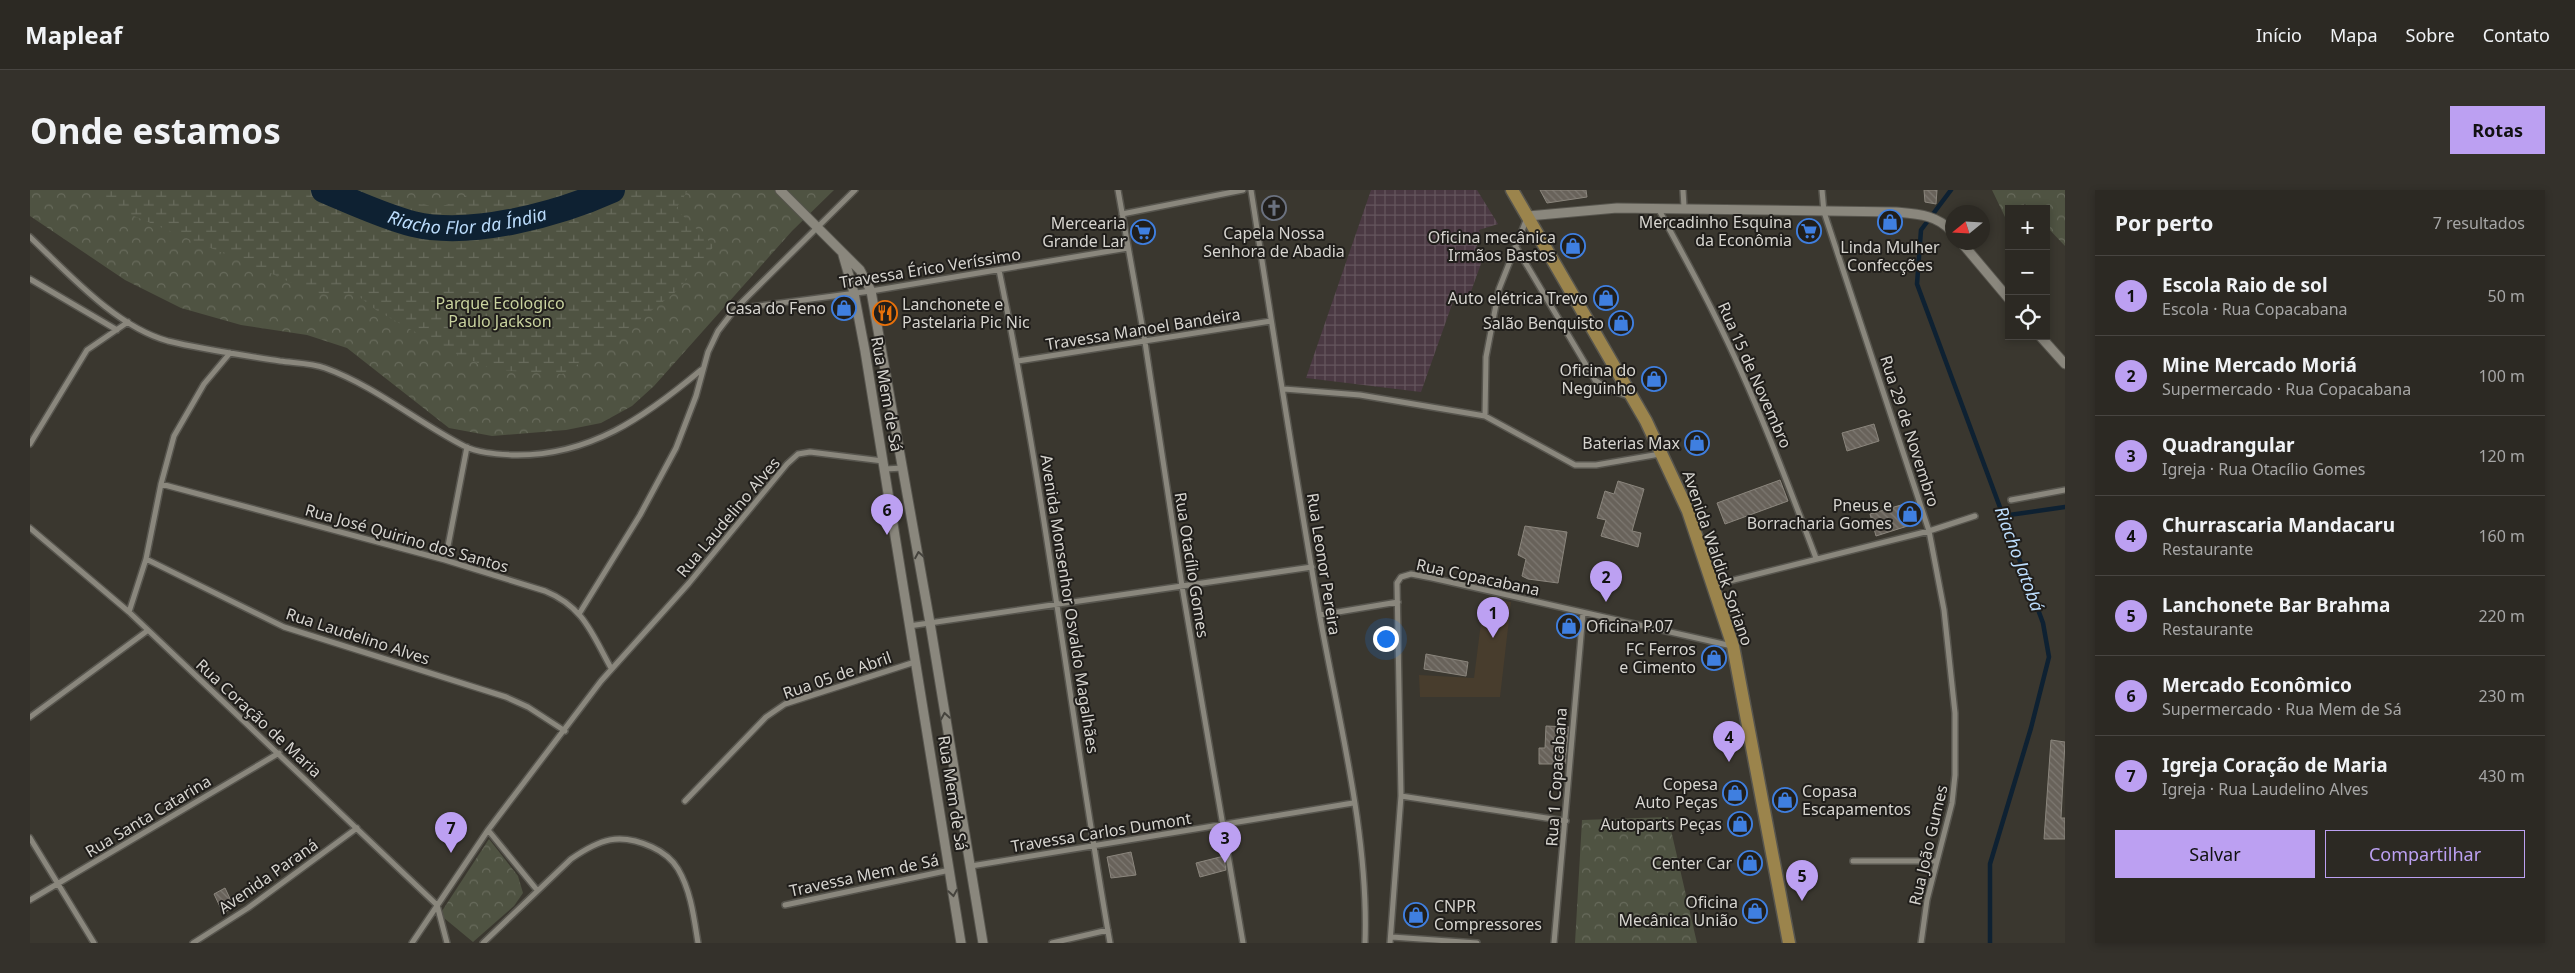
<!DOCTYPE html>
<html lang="pt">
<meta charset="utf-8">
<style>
body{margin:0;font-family:"Noto Sans",sans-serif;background:#34312b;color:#f1f3f6}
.controls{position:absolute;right:15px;top:15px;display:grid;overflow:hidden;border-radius:0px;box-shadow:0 2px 8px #0003}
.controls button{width:45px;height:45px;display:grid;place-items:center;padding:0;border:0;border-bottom:1px solid #484541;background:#2c2923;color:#f1f3f6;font:25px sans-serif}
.compass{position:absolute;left:1915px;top:15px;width:45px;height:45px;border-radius:50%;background:#2c2923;box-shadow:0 2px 8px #0003;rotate:252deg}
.you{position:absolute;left:1355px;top:448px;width:18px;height:18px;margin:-12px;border:4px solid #fff;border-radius:50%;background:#1a73e8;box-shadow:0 0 0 8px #1a73e833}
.badge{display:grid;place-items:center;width:32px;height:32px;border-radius:50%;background:#bca0f2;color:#111;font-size:16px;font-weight:700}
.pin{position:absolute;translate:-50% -41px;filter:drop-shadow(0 1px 2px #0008)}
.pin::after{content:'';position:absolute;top:26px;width:18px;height:15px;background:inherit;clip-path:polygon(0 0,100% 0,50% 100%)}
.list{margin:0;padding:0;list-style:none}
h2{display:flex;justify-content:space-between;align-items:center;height:65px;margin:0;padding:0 20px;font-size:21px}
h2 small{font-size:16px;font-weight:400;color:#a6a6a6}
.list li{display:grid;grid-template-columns:32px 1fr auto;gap:15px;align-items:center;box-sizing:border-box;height:80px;padding:0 20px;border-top:1px solid #484541}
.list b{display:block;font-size:19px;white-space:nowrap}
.list p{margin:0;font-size:16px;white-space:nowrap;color:#a6a6a6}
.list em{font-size:16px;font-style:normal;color:#a6a6a6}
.actions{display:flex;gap:10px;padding:15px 20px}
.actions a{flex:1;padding:11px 0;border:1px solid #bca0f2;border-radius:0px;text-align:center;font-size:18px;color:#bca0f2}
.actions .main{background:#bca0f2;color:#111}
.icon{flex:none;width:28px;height:28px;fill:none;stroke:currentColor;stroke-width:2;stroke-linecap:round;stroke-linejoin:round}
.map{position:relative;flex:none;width:2035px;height:753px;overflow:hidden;border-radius:0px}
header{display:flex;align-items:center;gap:30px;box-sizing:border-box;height:70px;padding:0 25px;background:#2c2923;border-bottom:1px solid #484541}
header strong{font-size:24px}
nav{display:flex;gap:28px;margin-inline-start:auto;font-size:18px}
.intro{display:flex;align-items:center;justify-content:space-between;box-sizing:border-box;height:120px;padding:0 30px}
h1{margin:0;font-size:35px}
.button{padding:12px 22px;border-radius:0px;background:#bca0f2;color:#111;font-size:18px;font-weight:700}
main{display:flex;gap:30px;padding:0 30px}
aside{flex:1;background:#2c2923;border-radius:0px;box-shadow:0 2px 8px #0003}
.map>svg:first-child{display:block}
</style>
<header>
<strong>Mapleaf</strong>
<nav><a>Início</a><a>Mapa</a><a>Sobre</a><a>Contato</a></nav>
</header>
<div class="intro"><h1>Onde estamos</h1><a class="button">Rotas</a></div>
<main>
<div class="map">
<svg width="2035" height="753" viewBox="0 0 2035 753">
<defs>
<pattern id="industrial-grid" width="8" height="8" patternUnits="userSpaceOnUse" patternTransform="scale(1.25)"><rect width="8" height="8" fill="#4b3943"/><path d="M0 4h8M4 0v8" fill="none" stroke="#64555d"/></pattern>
<pattern id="forest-crowns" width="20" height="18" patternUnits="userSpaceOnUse" patternTransform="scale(1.25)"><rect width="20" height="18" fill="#4f5342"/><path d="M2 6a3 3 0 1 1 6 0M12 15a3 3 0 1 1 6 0" fill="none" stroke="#686b5c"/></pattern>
<pattern id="wetland-marsh" width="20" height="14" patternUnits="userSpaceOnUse" patternTransform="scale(1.25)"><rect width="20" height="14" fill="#4f5342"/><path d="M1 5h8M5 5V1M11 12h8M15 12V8" fill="none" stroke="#686b5c"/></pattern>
<pattern id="building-back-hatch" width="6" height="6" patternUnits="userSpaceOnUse" patternTransform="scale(1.25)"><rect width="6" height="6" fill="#68625a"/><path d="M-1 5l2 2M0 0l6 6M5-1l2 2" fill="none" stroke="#7d7871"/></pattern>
</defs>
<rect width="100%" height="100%" fill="#3a372f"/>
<path fill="url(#industrial-grid)" d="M1341 0H1447L1468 34 1449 40 1451 46 1442 68 1452 71 1439 107 1425 106 1391 202 1276 188Z"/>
<path fill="#483d2d" d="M1454 409 1481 412 1470 507H1390L1389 485 1444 488Z"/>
<path fill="url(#forest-crowns)" d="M0 0H804L762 41 624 196 602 216 571 233 536 240 462 246 419 238 317 158 277 145 211 135 151 118 95 90 0 26Z
M1962 0H2035V56L2016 36V19H2000L1995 14 1988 19H1979V24L1975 27Z
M1638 627 1667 753H1545L1552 630Z
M459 649 488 686 493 703 484 716 443 752 414 728 412 721Z"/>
<path fill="url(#wetland-marsh)" d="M57 0H353C375 13 422 28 440 0H658L646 19 684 56 648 100 568 162 532 184 465 180 419 161 346 120 326 104 302 105 283 103 236 81 75 14Z"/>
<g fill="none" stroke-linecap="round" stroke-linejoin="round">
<path stroke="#0e2132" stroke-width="4.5" d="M1921 0 1891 40 1887 94 2013 433 2019 467 2001 538 1960 674V753
M1972 326 2035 317"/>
<path stroke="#0e2132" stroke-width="26" id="s1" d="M294 0C323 12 352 26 383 34 441 48 529 24 582 0"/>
</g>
<path fill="url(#building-back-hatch)" stroke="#8b867d" d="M1510 0H1556L1557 7 1517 13Z
M1894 0H1907L1906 14 1895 12Z
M1844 234 1849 251 1817 261 1812 243Z
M1750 290 1758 311 1695 334 1687 313Z
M1588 291 1614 299 1602 341 1611 343 1608 357 1571 346 1576 330 1567 328 1575 301 1584 304Z
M1878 313 1884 334 1846 346 1840 324Z
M1495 336 1537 342 1528 393 1498 389 1492 386 1496 369 1488 365Z
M1396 464 1438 472 1436 486 1394 479Z
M1516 536 1539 537 1535 574H1509V558H1515Z
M2021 550 2035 552 2031 628H2035V649H2014Z
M1101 662 1106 685 1081 688 1077 667Z
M1194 666 1196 680 1170 687 1166 673Z
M195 698 204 717 193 723 184 704Z"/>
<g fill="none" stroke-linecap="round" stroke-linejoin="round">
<defs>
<path id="minor" d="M1088 0 1115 152 1152 396 1213 753
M1221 0C1243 142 1265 285 1290 427 1309 532 1339 647 1335 753
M1653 0 1654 17
M1792 0 1794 22 1899 341 1914 420 1925 523V585L1922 613 1897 710 1891 753
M1628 18C1647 54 1667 89 1685 126 1724 204 1755 286 1786 368
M1092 24 1213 0
M0 47C38 83 86 137 138 151 175 160 213 165 250 171 265 173 282 173 295 178 345 196 387 232 434 256 448 263 467 264 482 265 559 267 615 227 671 180
M1486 57 1565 190 1580 200 1598 206
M969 80C1015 303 1041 529 1080 753
M0 89 87 140
M705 119 841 101 1098 58
M988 171 1241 131
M1254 199 1330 205 1455 226 1545 275H1566L1630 264
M1455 226 1456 167 1469 99 1497 28
M0 254 57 160 98 132
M855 279 873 278
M131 294 415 370 515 401C554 417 562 444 581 478
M1981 310 2035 300
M0 338 99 422 407 715 417 753
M418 356 437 257
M116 369 254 437 476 507 498 517 535 541
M1684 395 1899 341 1945 326
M99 422 116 369 131 294 144 246 174 194 200 163
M549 424 610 325 646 258 666 206 678 162 688 141 705 119 825 0
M1290 425 1368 412
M879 436 1282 377
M0 527 117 441
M1371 606 1536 631
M655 611 736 527 755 514 885 472
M458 640 507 700
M0 648 64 753
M1823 671H1906
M941 676 1323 613
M0 710 249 563
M755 715 920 680
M1362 747 1447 753
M163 753 218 718 327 638
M382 753 458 640 571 491 659 393 757 274 768 264 780 262 853 271
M453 753 541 669C570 649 589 642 622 657 633 662 642 669 648 679 661 701 664 728 668 753
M1022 753 1078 740
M1360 753 1371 606 1367 393 1371 387 1381 384 1402 388 1702 456
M1524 753 1553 423"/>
<path id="tertiary" d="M750 0 830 80 841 101 900 433 953 753
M1498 26 1587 18 1866 22C1888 24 1908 25 1922 42
M1931 52 1979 109
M813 65 824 103 835 161 931 753
M2010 146 2035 174"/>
<path id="primary" d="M1482 0 1616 231 1658 321 1703 456 1759 753"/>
</defs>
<use href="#minor" stroke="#57554e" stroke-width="8"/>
<use href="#tertiary" stroke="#57554e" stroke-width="11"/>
<use href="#primary" stroke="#57554e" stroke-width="15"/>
<use href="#minor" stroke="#8a877d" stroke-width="5"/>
<use href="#tertiary" stroke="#8a877d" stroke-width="9"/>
<use href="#primary" stroke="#9b844c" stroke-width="12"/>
</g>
<defs><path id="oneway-chevron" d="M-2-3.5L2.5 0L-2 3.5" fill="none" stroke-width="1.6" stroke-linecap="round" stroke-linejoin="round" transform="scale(1.25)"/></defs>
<g stroke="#45433d">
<use href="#oneway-chevron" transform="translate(889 365) rotate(-100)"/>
<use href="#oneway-chevron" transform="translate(915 526) rotate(-99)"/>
<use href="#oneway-chevron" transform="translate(923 703) rotate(81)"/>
</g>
<defs>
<symbol id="church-ring" viewBox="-11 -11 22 22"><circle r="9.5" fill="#201e1b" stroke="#6b7280" stroke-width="1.5"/><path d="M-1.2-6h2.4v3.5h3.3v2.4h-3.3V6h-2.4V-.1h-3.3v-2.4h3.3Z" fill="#6b7280"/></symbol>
<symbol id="shop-ring" viewBox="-11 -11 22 22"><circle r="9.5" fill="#201e1b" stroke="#3f7fe0" stroke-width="1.5"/><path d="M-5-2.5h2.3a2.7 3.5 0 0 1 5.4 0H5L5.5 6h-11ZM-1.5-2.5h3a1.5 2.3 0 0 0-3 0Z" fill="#3f7fe0"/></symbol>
<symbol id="supermarket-ring" viewBox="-11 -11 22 22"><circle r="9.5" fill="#201e1b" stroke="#3f7fe0" stroke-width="1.5"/><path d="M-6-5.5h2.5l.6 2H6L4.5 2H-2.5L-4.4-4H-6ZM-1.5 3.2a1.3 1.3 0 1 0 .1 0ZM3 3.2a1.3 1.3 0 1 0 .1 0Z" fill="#3f7fe0"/></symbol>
<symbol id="restaurant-ring" viewBox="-11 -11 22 22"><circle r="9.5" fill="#201e1b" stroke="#e8710a" stroke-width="1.5"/><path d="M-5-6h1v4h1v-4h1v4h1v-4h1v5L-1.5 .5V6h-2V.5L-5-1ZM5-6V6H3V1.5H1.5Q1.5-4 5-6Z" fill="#e8710a"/></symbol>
</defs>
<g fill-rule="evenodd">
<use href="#church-ring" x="1230" y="4" width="28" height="28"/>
<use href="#shop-ring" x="1846" y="18" width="28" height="28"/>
<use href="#supermarket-ring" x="1765" y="27" width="28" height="28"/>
<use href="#supermarket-ring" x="1099" y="28" width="28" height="28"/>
<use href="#shop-ring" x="1529" y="42" width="28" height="28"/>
<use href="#shop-ring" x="1562" y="94" width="28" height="28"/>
<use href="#shop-ring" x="800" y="104" width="28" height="28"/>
<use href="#restaurant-ring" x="841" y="109" width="28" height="28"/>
<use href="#shop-ring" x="1577" y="119" width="28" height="28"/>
<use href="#shop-ring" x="1610" y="175" width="28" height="28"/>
<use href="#shop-ring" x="1653" y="239" width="28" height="28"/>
<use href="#shop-ring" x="1866" y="310" width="28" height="28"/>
<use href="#shop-ring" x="1525" y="422" width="28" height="28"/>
<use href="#shop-ring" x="1670" y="454" width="28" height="28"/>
<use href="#shop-ring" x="1691" y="589" width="28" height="28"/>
<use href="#shop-ring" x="1741" y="596" width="28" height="28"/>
<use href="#shop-ring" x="1696" y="620" width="28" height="28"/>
<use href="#shop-ring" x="1706" y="659" width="28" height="28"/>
<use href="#shop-ring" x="1711" y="707" width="28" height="28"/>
<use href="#shop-ring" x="1372" y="711" width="28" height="28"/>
</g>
<g text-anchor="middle" stroke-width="4" stroke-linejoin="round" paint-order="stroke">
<g font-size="16" fill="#d6d4cf" stroke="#201e1b" text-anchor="end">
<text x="1762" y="38">Mercadinho Esquina<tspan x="1762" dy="18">da Econômia</tspan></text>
<text x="1096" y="39">Mercearia<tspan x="1096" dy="18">Grande Lar</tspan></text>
<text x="1244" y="49" text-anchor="middle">Capela Nossa<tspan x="1244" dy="18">Senhora de Abadia</tspan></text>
<text x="1526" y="53">Oficina mecânica<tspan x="1526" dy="18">Irmãos Bastos</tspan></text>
<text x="1860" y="63" text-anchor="middle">Linda Mulher<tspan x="1860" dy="18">Confecções</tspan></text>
<text x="1558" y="114">Auto elétrica Trevo</text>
<text x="872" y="120" text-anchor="start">Lanchonete e<tspan x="872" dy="18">Pastelaria Pic Nic</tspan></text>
<text x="796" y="124">Casa do Feno</text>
<text x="1574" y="139">Salão Benquisto</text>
<text x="1606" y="186">Oficina do<tspan x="1606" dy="18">Neguinho</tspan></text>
<text x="1650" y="259">Baterias Max</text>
<text x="1862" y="321">Pneus e<tspan x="1862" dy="18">Borracharia Gomes</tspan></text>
<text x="1556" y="442" text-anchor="start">Oficina P.07</text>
<text x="1666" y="465">FC Ferros<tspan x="1666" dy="18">e Cimento</tspan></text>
<text x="1688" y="600">Copesa<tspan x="1688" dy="18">Auto Peças</tspan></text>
<text x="1772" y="607" text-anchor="start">Copasa<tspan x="1772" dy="18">Escapamentos</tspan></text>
<text x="1692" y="640">Autoparts Peças</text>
<text x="1702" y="679">Center Car</text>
<text x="1708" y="718">Oficina<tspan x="1708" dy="18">Mecânica União</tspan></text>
<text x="1404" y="722" text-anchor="start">CNPR<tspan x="1404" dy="18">Compressores</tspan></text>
</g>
<g font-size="16" fill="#d6d4cf" stroke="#201e1b">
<text transform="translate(900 78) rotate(-9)" y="6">Travessa Érico Veríssimo</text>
<text transform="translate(1113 139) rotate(-9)" y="6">Travessa Manoel Bandeira</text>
<text transform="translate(1725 185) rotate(66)" y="6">Rua 15 de Novembro</text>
<text transform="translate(857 204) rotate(80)" y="6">Rua Mem de Sá</text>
<text transform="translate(1880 241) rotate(72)" y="6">Rua 29 de Novembro</text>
<text transform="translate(698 327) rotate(-50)" y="6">Rua Laudelino Alves</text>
<text transform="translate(377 348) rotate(16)" y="6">Rua José Quirino dos Santos</text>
<text transform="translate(1688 368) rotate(71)" y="6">Avenida Waldick Soriano</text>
<text transform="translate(1294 374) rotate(81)" y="6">Rua Leonor Pereira</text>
<text transform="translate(1162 375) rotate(81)" y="6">Rua Otacílio Gomes</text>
<text transform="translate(1448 387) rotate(12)" y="6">Rua Copacabana</text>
<text transform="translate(1040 414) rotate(81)" y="6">Avenida Monsenhor Osvaldo Magalhães</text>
<text transform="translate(328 446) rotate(18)" y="6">Rua Laudelino Alves</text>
<text transform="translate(807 485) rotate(-19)" y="6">Rua 05 de Abril</text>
<text transform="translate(229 528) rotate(43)" y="6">Rua Coração de Maria</text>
<text transform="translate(1526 587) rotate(-86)" y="6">Rua 1 Copacabana</text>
<text transform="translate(923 603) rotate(81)" y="6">Rua Mem de Sá</text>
<text transform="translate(118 626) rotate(-31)" y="6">Rua Santa Catarina</text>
<text transform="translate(1071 642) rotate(-9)" y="6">Travessa Carlos Dumont</text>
<text transform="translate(1898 655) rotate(-77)" y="6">Rua João Gumes</text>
<text transform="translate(834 685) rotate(-12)" y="6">Travessa Mem de Sá</text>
<text transform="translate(238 686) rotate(-35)" y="6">Avenida Paraná</text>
</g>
<g font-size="16" fill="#c9d39f" stroke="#201e1b">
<text x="470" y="119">Parque Ecologico<tspan x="470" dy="18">Paulo Jackson</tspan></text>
</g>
<g font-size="18" font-style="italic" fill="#bbdcfc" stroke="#201e1b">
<text dy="6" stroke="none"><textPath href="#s1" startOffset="150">Riacho Flor da Índia</textPath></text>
<text transform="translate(1989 369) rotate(70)" y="6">Riacho Jatobá</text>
</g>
</g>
</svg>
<div class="controls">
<button>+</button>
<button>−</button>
<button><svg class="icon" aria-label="locate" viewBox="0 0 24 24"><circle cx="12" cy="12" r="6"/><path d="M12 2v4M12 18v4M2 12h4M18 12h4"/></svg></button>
</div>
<svg class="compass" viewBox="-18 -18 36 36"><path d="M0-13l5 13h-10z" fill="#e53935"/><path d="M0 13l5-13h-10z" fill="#a6a6a6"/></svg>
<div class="you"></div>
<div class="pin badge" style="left:1463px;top:448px">1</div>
<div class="pin badge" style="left:1576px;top:412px">2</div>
<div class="pin badge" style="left:1195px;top:673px">3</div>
<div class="pin badge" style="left:1699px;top:572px">4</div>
<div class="pin badge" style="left:1772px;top:711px">5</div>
<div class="pin badge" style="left:857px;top:345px">6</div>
<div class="pin badge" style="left:421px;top:663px">7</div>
</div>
<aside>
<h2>Por perto<small>7 resultados</small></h2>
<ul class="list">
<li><span class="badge">1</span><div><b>Escola Raio de sol</b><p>Escola · Rua Copacabana</p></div><em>50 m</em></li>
<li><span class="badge">2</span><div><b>Mine Mercado Moriá</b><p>Supermercado · Rua Copacabana</p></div><em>100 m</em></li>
<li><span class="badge">3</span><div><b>Quadrangular</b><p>Igreja · Rua Otacílio Gomes</p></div><em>120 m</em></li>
<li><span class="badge">4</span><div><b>Churrascaria Mandacaru</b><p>Restaurante</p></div><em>160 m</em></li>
<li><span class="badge">5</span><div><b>Lanchonete Bar Brahma</b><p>Restaurante</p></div><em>220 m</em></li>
<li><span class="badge">6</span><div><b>Mercado Econômico</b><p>Supermercado · Rua Mem de Sá</p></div><em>230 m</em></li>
<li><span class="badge">7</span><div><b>Igreja Coração de Maria</b><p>Igreja · Rua Laudelino Alves</p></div><em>430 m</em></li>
</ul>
<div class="actions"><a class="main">Salvar</a><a>Compartilhar</a></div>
</aside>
</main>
